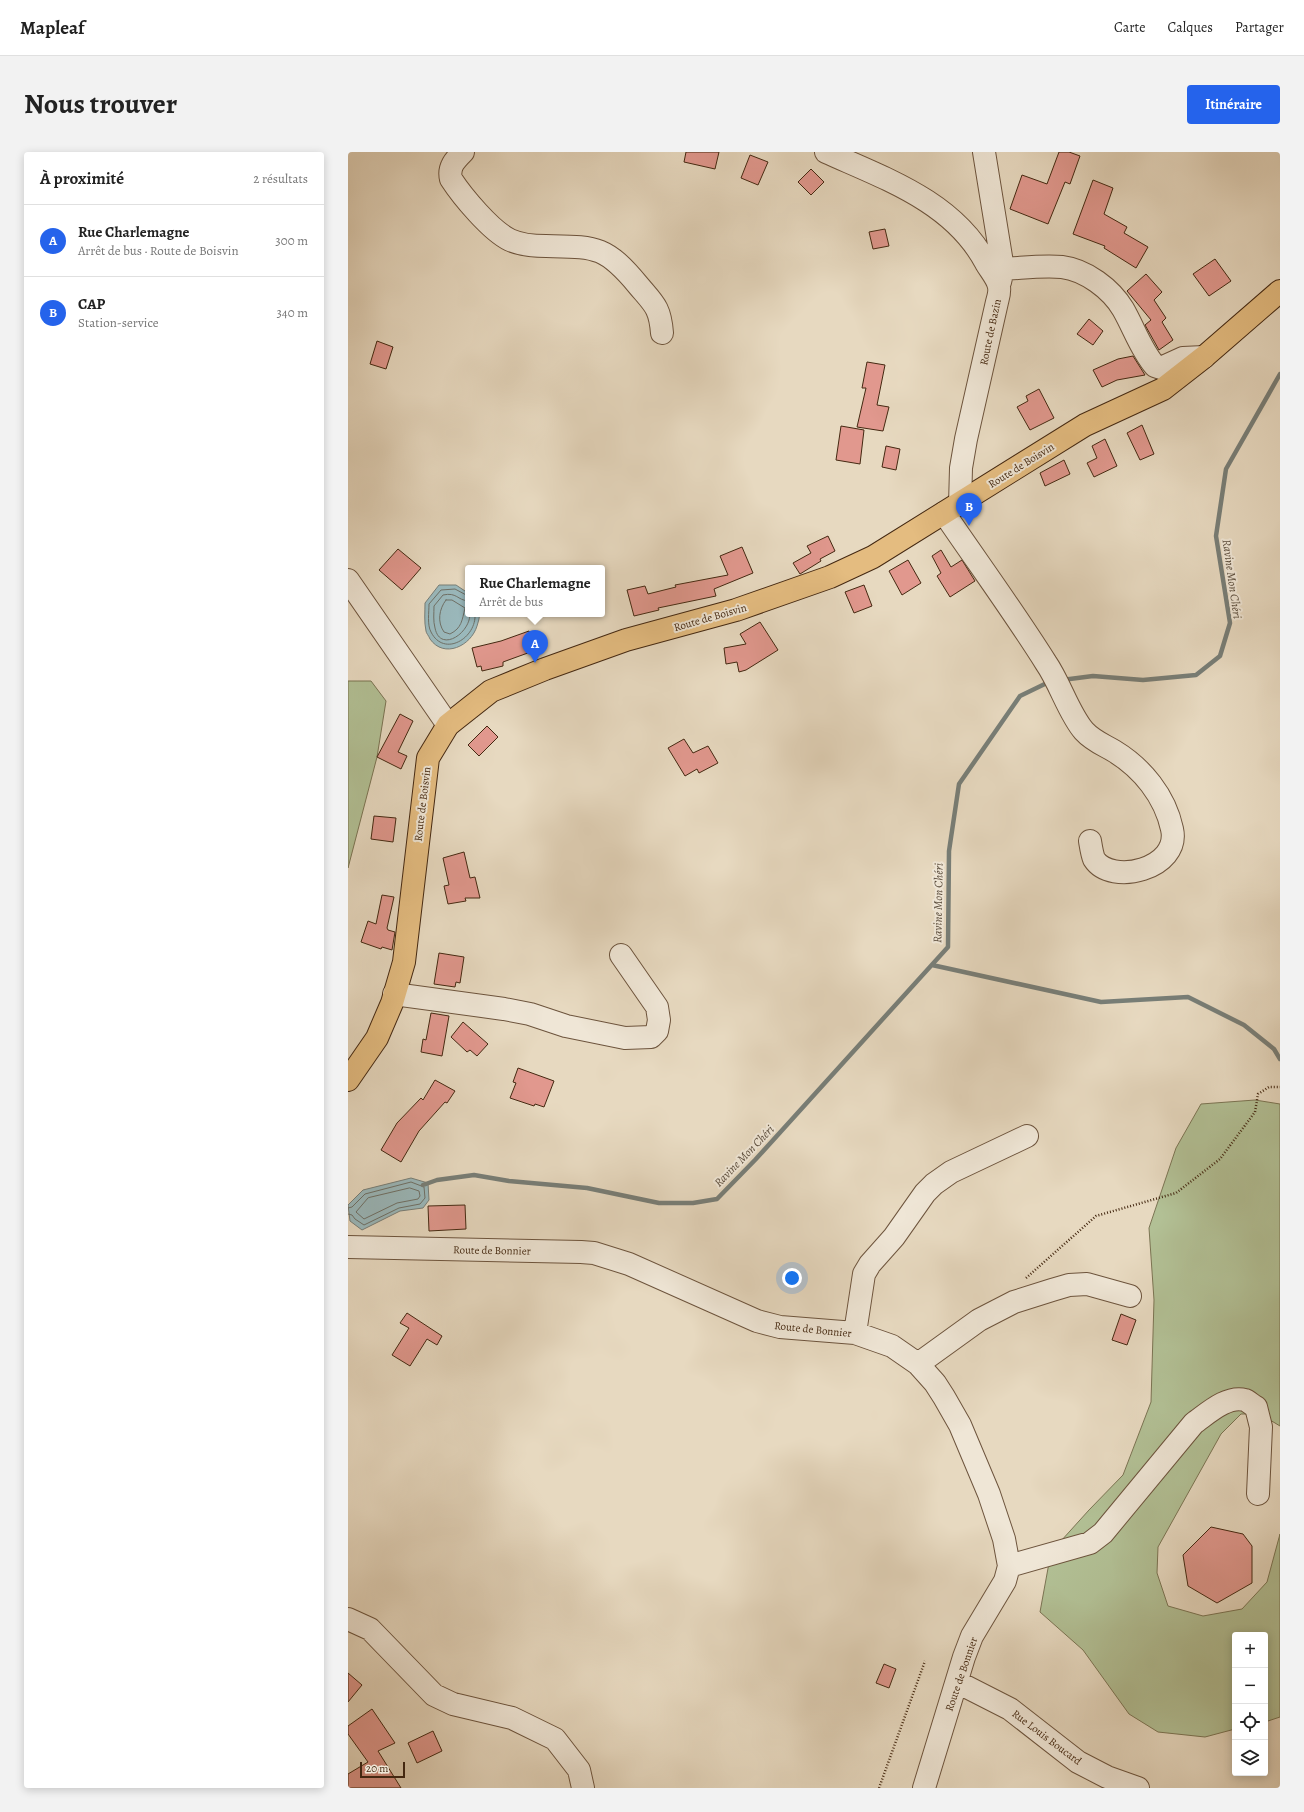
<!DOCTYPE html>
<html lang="fr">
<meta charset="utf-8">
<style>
body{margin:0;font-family:Alegreya,serif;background:#f2f2f2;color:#222}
.controls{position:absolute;right:12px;bottom:12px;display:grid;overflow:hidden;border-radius:4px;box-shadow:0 2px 10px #0003}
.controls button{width:36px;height:36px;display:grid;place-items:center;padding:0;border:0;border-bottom:1px solid #e0e0e0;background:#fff;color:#222;font:20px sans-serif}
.scale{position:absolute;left:12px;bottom:10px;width:45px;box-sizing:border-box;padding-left:4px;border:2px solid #442811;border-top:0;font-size:11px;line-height:14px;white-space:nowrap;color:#442811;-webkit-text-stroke:3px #efe6d6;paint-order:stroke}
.you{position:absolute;left:444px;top:1126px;width:14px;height:14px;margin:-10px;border:3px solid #fff;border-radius:50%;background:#1a73e8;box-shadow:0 0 0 6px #1a73e833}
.badge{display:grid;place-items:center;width:26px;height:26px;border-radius:50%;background:#2563eb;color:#fff;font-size:13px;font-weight:700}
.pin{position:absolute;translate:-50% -33px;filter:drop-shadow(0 1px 2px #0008)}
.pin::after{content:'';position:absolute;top:21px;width:14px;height:12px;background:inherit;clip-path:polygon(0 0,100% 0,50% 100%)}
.popup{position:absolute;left:117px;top:413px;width:140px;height:52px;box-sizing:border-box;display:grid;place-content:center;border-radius:4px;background:#fff;filter:drop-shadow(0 1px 3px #0005);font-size:13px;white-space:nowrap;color:#767676}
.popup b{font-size:15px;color:#222}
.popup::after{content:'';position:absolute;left:50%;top:100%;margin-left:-8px;border:8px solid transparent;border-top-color:#fff}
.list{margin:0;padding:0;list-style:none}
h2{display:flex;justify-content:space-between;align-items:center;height:52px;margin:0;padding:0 16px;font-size:17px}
h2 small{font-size:13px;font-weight:400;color:#767676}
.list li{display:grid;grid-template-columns:26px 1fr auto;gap:12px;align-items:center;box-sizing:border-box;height:72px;padding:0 16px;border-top:1px solid #e0e0e0}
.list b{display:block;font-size:15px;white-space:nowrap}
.list p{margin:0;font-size:13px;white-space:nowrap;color:#767676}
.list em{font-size:13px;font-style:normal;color:#767676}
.icon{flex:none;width:22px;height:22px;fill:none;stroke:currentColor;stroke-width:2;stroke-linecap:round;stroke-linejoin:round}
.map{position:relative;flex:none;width:932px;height:1636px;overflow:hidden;border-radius:4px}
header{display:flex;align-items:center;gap:24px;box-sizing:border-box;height:56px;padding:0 20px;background:#fff;border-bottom:1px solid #e0e0e0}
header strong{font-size:19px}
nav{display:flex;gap:22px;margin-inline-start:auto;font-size:14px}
.intro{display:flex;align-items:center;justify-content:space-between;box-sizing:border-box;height:96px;padding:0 24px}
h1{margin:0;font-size:28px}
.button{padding:10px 18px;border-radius:4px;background:#2563eb;color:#fff;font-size:14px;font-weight:700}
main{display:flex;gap:24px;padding:0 24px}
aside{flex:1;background:#fff;border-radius:4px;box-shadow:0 2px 10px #0003}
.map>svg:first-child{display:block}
</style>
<header>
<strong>Mapleaf</strong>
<nav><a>Carte</a><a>Calques</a><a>Partager</a></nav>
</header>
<div class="intro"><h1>Nous trouver</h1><a class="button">Itinéraire</a></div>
<main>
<aside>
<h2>À proximité<small>2 résultats</small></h2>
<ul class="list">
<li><span class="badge">A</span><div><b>Rue Charlemagne</b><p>Arrêt de bus · Route de Boisvin</p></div><em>300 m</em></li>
<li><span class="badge">B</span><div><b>CAP</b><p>Station-service</p></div><em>340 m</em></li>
</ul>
</aside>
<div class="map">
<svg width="932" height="1636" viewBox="0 0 932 1636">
<rect width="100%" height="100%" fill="#e7d9c0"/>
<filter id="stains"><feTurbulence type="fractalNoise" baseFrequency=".005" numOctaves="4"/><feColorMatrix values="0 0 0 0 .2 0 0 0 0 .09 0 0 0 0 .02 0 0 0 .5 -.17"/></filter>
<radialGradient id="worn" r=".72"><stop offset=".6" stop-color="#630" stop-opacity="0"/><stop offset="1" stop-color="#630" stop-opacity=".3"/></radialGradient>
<path fill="#b2c095" stroke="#7b7453" d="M0 529H23L38 549 29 605 0 716Z
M907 948 932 952V1274L912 1262H893L873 1282 810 1395 809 1421 820 1454 855 1464 894 1457 919 1430 932 1382V1565L917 1570V1483H887V1577L857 1585 810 1580 781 1562 735 1498 692 1460 703 1400 741 1358 775 1323 803 1250 806 1148 801 1076 828 996 853 952Z"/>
<path fill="#9ab8bb" stroke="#787e77" d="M91 433H108L120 441V462H131C132 466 130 470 129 474 123 494 96 507 82 487 81 484 78 481 78 479 76 470 77 460 77 451Z
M63 1026 80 1031 81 1048 75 1056 52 1059 14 1078 2 1069 0 1053 15 1038Z"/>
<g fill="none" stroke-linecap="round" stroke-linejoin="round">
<path stroke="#6f7066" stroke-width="1" d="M120 444 107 437 93 438 81 452C81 460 79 473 83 480 96 506 129 486 127 462
M98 448H104L117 456C114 468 114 476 102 482L96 480C89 470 91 457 98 448Z
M120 449C109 448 109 440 95 443L86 454C86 461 85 469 87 476 92 501 122 482 122 462
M62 1036 71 1039 72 1044 70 1047 49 1051 16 1067 8 1060 20 1046Z
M0 1056 4 1055 17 1042 63 1030 76 1035 77 1046 72 1052 51 1056 16 1073 7 1067 4 1063 0 1062"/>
<path stroke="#787e77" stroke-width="4.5" d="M714 528 745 524 795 528 848 523 872 504 882 471 868 384 878 317 932 222
M584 813 753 850 840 845 896 873 926 897 932 907
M75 1033 89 1028 126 1023 161 1029 239 1036 311 1051H345L369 1047 407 1008 600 795 601 699 611 632 672 544 703 529"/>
</g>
<path fill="#e1988e" stroke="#442811" d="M338 0H371L367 17 336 10Z
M711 0H721L732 4 722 32 717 30 700 72 662 57 674 23 699 32Z
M402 3 420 10 410 33 393 26Z
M463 17 476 30 463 43 450 30Z
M745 28 765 36 756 62 779 75 776 81 800 95 788 116 756 96 757 94 725 82Z
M537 77 541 94 525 97 521 80Z
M867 107 883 129 861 144 845 122Z
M798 122 814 140 806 148 818 166 814 170 825 188 811 198 797 173 803 168 779 139Z
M741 167 755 179 745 193 729 182Z
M29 189 45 195 38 217 22 212Z
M785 204 797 223 769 228 754 235 745 218 770 207Z
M519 210 537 213 529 253 541 255 535 279 509 275 518 236H514Z
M691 237 706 266 682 278 669 255 680 249 678 244Z
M794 273 806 302 792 308 779 281Z
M493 274 516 278 512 312 488 308Z
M757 287 769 314 746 325 739 311 749 306 744 294Z
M538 294 552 297 548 318 534 315Z
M716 308 722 322 697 334 692 321Z
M480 384 487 399 472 407 473 409 452 422 445 411 463 401 459 394Z
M394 395 405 421 366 437 368 444 310 456 311 458 286 464 279 438 297 434 300 442 328 435 327 433 380 423 372 404Z
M50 397 73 416 54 438 31 418Z
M593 398 603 415 614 408 627 429 602 445 589 424 593 421 584 404Z
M560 408 573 431 554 443 541 419Z
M516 433 524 454 506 461 497 440Z
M412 470 430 498 398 518 391 520 389 510 378 512 376 496 398 492 392 482Z
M181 479 188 498 155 510V514L134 519 133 514 129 515 124 496 153 489Z
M52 562 65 569 50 600 59 604 53 617 29 605Z
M139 574 150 585 131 604 120 593Z
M336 587 345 601 360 594 370 611 351 621 349 617 337 624 320 596Z
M26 664 48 666 45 690 23 687Z
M116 700 122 726 127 725 132 746H117L118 749 100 752 96 734 101 733 95 706Z
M34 743 46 745 39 776 40 778 47 780 44 798 34 795 33 797 13 790 20 769 28 772Z
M91 801 116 805 112 831 108 830 107 835 86 832Z
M83 861 101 864 94 904 73 900 75 887 78 888Z
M115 870 140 892 129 904 122 898 119 900 103 885Z
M170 916 206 929 196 955 187 952 186 954 162 946 168 931 165 930Z
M87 928 107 939 99 951 97 950 71 979 53 1010 33 998 49 971 73 946 75 948Z
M117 1053 118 1077 81 1079 80 1054Z
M59 1161 94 1184 89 1193 79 1187 62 1214 44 1203 61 1176 52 1171Z
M773 1162 788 1168 779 1193 764 1188Z
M863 1375 895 1382 904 1394V1431L869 1451 840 1434 835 1403Z
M536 1512 548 1517 541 1536 528 1531Z
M0 1521 14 1533 0 1550Z
M24 1557 47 1591 30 1599 53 1636H0V1622L20 1610 0 1582V1574Z
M85 1579 94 1599 69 1611 60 1591Z"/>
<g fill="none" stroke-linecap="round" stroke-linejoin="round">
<defs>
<path id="minor" d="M115 0C107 8 100 15 103 27 114 44 143 79 162 88 173 93 186 94 198 94 247 95 257 93 290 133 306 152 312 155 314 181
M478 0C538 27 606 50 638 111 642 118 650 127 651 135 652 140 650 146 649 150L618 287 613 316 612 353
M636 0 655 117 652 130
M655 117C675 116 695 113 714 115 738 118 763 137 775 157 786 176 793 198 807 214L813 216 835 206 856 205
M596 361C630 411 666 460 698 511 712 531 721 562 736 579 745 589 756 593 766 599 794 616 817 644 824 677 833 717 763 734 746 707 744 702 743 695 742 689
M0 428 100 573
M46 842 156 857 182 862 218 874 277 886 303 885 309 879 311 868 309 855 273 803
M0 1095 233 1100 246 1101 281 1112 409 1169 432 1175 507 1181 544 1194 570 1212 587 1231 596 1245 612 1273 641 1342 656 1387 661 1414 657 1429 624 1484 616 1505 576 1636
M507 1181 516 1122 522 1112 546 1085 577 1041 586 1032 603 1020 679 984
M570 1212 631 1168 666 1150 704 1138 721 1133 739 1132 782 1144
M661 1414 742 1391 755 1381 846 1271C859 1262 879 1243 897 1248 900 1249 904 1253 908 1255L913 1275 910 1342
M0 1467 22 1477 86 1543 105 1552 164 1566 207 1587 231 1618 235 1636
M609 1530 662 1557 730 1610 759 1625 790 1636"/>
<path id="major" d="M0 928 29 886 44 851 56 810 80 606 100 573 143 539 197 517 278 488 388 458 482 425 525 405 737 273 815 237 856 205 932 139"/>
</defs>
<use href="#minor" stroke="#6d543d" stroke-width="24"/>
<use href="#major" stroke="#442811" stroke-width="24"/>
<path stroke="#442811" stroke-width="2.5" stroke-dasharray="1 2" stroke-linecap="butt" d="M678 1126 748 1064 828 1041 872 1007 907 960 910 942 921 935H932
M531 1636 577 1509"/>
<use href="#minor" stroke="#efe6d6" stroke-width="22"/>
<use href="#major" stroke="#e4bc80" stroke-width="22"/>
</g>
<g text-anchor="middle" stroke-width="4" stroke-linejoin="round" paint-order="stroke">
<g font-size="11" fill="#442811" stroke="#efe6d6">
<text transform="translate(642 180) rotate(-78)" y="4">Route de Bazin</text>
<text transform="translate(673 313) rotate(-32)" y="4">Route de Boisvin</text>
<text transform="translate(362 465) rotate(-16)" y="4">Route de Boisvin</text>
<text transform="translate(74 652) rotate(-83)" y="4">Route de Boisvin</text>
<text transform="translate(144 1098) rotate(1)" y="4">Route de Bonnier</text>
<text transform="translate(465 1177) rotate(6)" y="4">Route de Bonnier</text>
<text transform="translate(613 1522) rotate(-71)" y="4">Route de Bonnier</text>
<text transform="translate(699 1585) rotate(37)" y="4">Rue Louis Boucard</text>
</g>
<g font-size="12" font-style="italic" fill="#5a4c3c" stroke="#efe6d6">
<text transform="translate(884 427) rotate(82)" y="4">Ravine Mon Chéri</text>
<text transform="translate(590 751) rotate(-89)" y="4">Ravine Mon Chéri</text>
<text transform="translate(396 1004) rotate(-46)" y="4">Ravine Mon Chéri</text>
</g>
</g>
<rect width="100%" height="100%" filter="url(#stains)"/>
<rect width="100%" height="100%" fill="url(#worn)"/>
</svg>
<div class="controls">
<button>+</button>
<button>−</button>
<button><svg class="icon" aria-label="locate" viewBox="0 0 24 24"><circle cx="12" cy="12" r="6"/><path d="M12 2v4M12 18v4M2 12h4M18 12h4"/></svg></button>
<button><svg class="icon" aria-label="layers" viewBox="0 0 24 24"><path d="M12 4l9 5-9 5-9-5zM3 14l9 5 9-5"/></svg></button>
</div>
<div class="scale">20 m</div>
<div class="you"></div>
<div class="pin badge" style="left:187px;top:511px">A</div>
<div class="popup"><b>Rue Charlemagne</b>Arrêt de bus</div>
<div class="pin badge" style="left:621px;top:374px">B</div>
</div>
</main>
